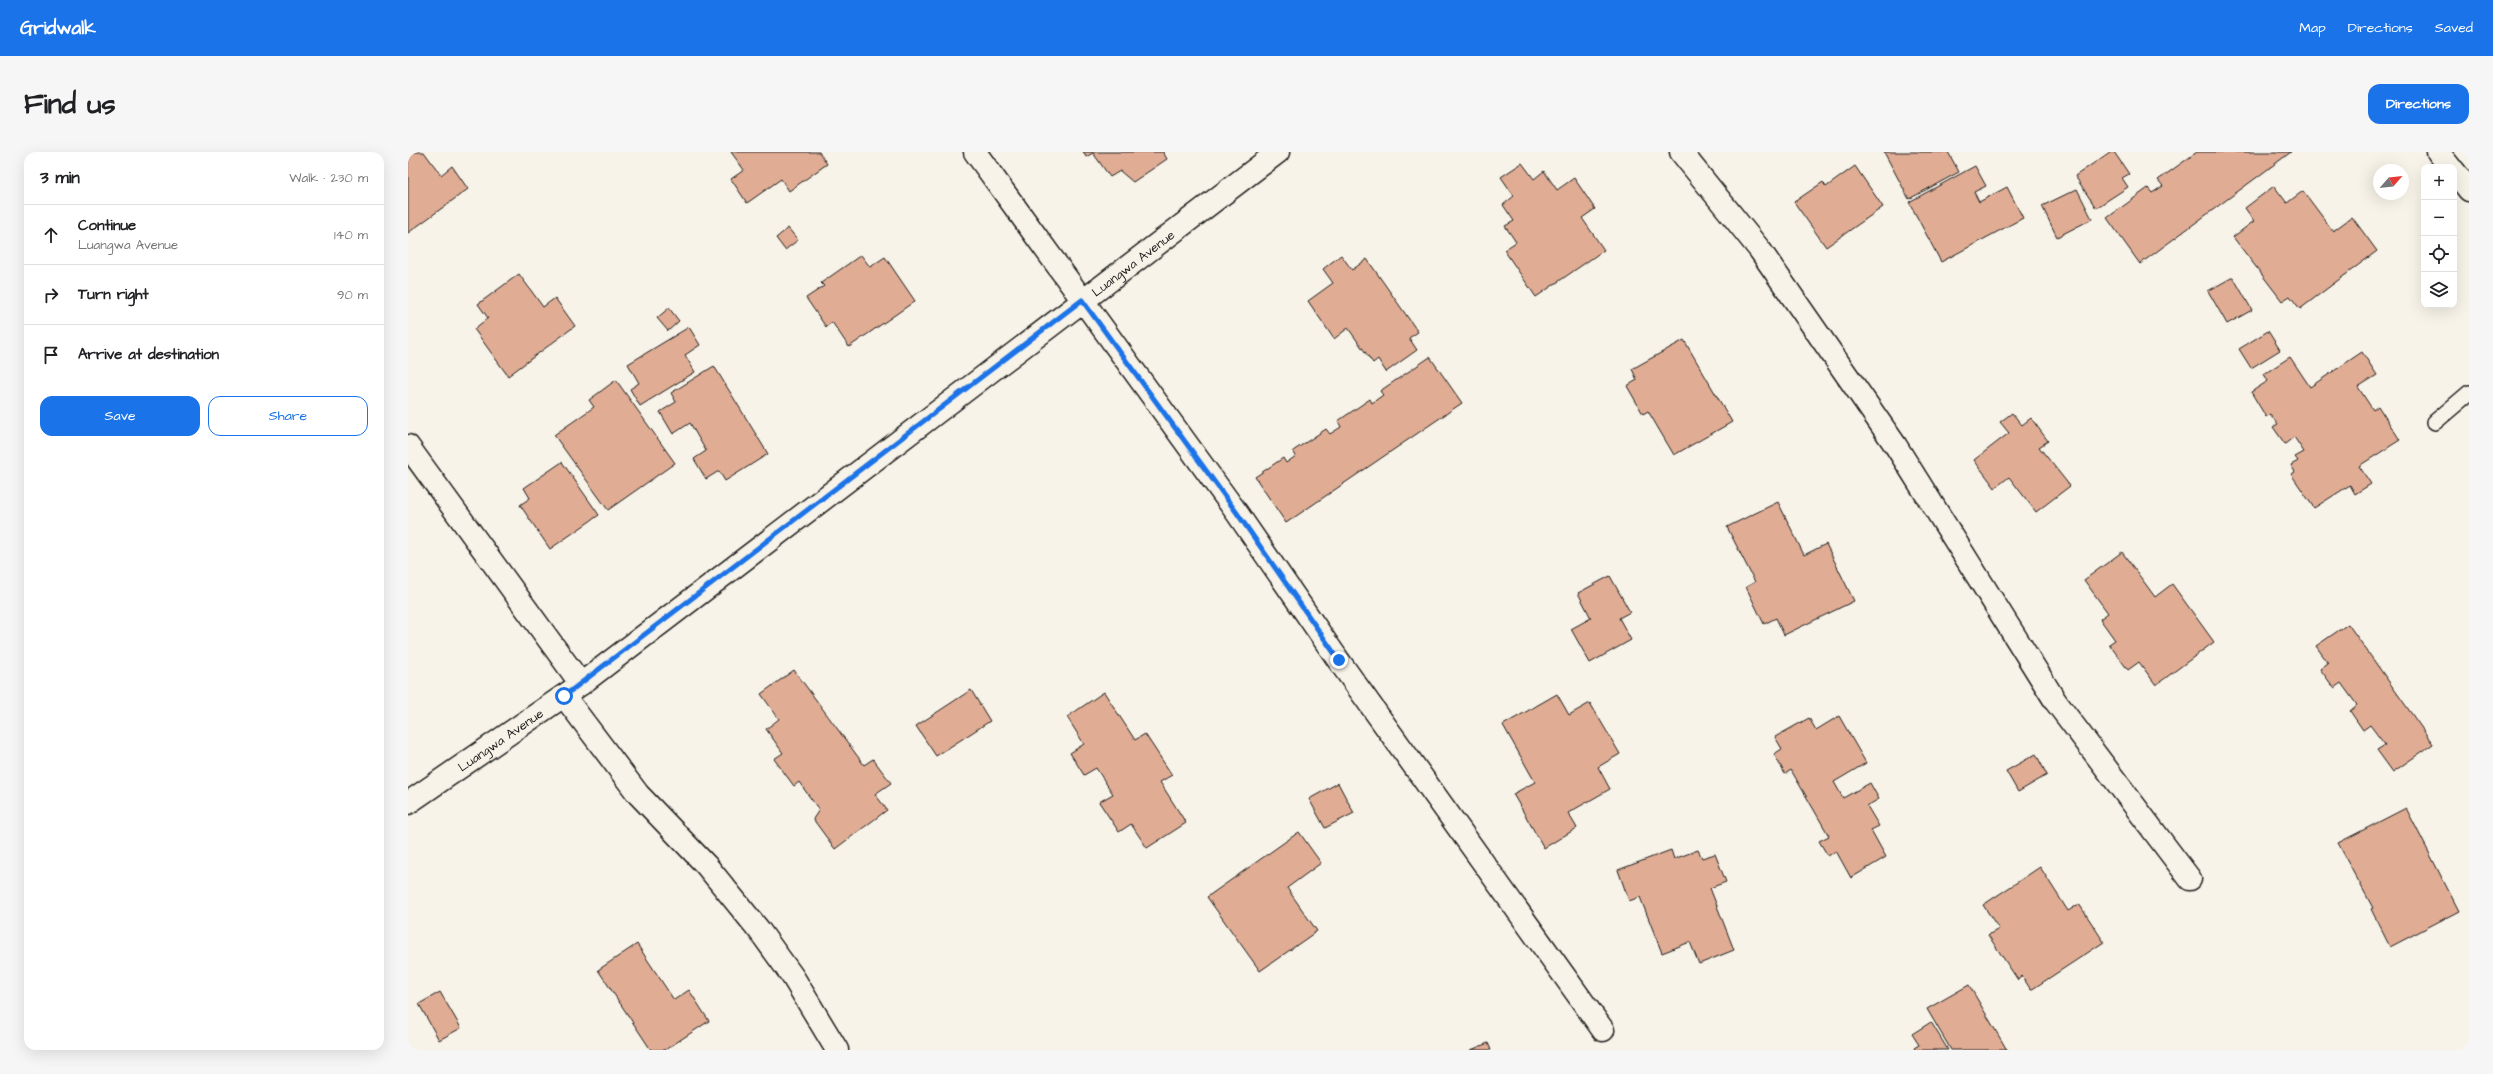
<!DOCTYPE html>
<meta charset="utf-8">
<style>
body{margin:0;font-family:"Architects Daughter",sans-serif;background:#f6f6f6;color:#202124}
.controls{position:absolute;right:12px;top:12px;display:grid;overflow:hidden;border-radius:8px;box-shadow:0 4px 16px #0002}
.controls button{width:36px;height:36px;display:grid;place-items:center;padding:0;border:0;border-bottom:1px solid #e0e0e0;background:#fff;color:#202124;font:20px sans-serif}
.compass{position:absolute;left:1965px;top:12px;width:36px;height:36px;border-radius:50%;background:#fff;box-shadow:0 4px 16px #0002;rotate:62deg}
.stop{position:absolute;width:12px;height:12px;margin:-9px;border:3px solid #1a73e8;border-radius:50%;background:#fff}
.stop.end{background:#1a73e8;border-color:#fff;box-shadow:0 1px 4px #0008}
.list{margin:0;padding:0;list-style:none}
h2{display:flex;justify-content:space-between;align-items:center;height:52px;margin:0;padding:0 16px;font-size:17px}
h2 small{font-size:13px;font-weight:400;color:#757577}
.list li{display:grid;grid-template-columns:26px 1fr auto;gap:12px;align-items:center;box-sizing:border-box;height:60px;padding:0 16px;border-top:1px solid #e0e0e0}
.list b{display:block;font-size:15px;white-space:nowrap}
.list p{margin:0;font-size:13px;white-space:nowrap;color:#757577}
.list em{font-size:13px;font-style:normal;color:#757577}
.actions{display:flex;gap:8px;padding:12px 16px}
.actions a{flex:1;padding:9px 0;border:1px solid #1a73e8;border-radius:12px;text-align:center;font-size:14px;color:#1a73e8}
.actions .main{background:#1a73e8;color:#fff}
.icon{flex:none;width:22px;height:22px;fill:none;stroke:currentColor;stroke-width:2;stroke-linecap:round;stroke-linejoin:round}
.map{position:relative;flex:none;width:2061px;height:898px;overflow:hidden;border-radius:12px}
header{display:flex;align-items:center;gap:24px;box-sizing:border-box;height:56px;padding:0 20px;background:#1a73e8;color:#fff}
header strong{font-size:19px}
nav{display:flex;gap:22px;margin-inline-start:auto;font-size:14px}
.intro{display:flex;align-items:center;justify-content:space-between;box-sizing:border-box;height:96px;padding:0 24px}
h1{margin:0;font-size:28px}
.button{padding:10px 18px;border-radius:12px;background:#1a73e8;color:#fff;font-size:14px;font-weight:700}
main{display:flex;gap:24px;padding:0 24px}
aside{flex:1;background:#fff;border-radius:12px;box-shadow:0 4px 16px #0002}
.map>svg:first-child{display:block}
</style>
<header>
<strong>Gridwalk</strong>
<nav><a>Map</a><a>Directions</a><a>Saved</a></nav>
</header>
<div class="intro"><h1>Find us</h1><a class="button">Directions</a></div>
<main>
<aside>
<h2>3 min<small>Walk · 230 m</small></h2>
<ul class="list">
<li><svg class="icon" aria-label="ahead" viewBox="0 0 24 24"><path d="M12 20V5M6 11l6-6 6 6"/></svg><div><b>Continue</b><p>Luangwa Avenue</p></div><em>140 m</em></li>
<li><svg class="icon" aria-label="right" viewBox="0 0 24 24"><path d="M7 20v-9h11M14 6l5 5-5 5"/></svg><div><b>Turn right</b></div><em>90 m</em></li>
<li><svg class="icon" aria-label="arrive" viewBox="0 0 24 24"><path d="M6 21V4h12l-3 4 3 4H6"/></svg><div><b>Arrive at destination</b></div></li>
</ul>
<div class="actions"><a class="main">Save</a><a>Share</a></div>
</aside>
<div class="map">
<svg width="2061" height="898" viewBox="0 0 2061 898">
<rect width="100%" height="100%" fill="#f7f3e8"/>
<filter id="ink" filterUnits="userSpaceOnUse"><feTurbulence type="fractalNoise" baseFrequency=".025" numOctaves="2"/><feDisplacementMap in="SourceGraphic" scale="8" xChannelSelector="R" yChannelSelector="G"/><feConvolveMatrix kernelMatrix="1 2 1 2 8 2 1 2 1" color-interpolation-filters="sRGB"/></filter>
<g filter="url(#ink)">
<path fill="#e0ac94" stroke="#1c1c1c" d="M0 0H16L33 23 44 14 60 37 0 81Z
M323 0H411L419 12 381 39 373 27 339 51 323 27 336 18Z
M675 0H755L759 7 725 30 712 19 702 25 685 1 678 5Z
M1476 0H1540L1551 20 1501 47Z
M1702 0H1706L1721 22 1714 26 1720 35 1688 56 1667 24Z
M1789 0H1883L1732 112 1699 66 1740 36 1744 41 1755 34 1750 28Z
M1114 11 1126 27 1136 19 1149 38 1166 26 1187 57 1174 66 1196 98 1128 145 1096 98 1108 90 1097 74 1106 69 1095 53 1106 44 1093 25Z
M1447 14 1475 55 1418 95 1386 50 1415 30 1418 35Z
M1567 14 1578 34 1566 40 1571 50 1599 35 1615 66 1533 110 1501 50Z
M1866 34 1879 51 1895 39 1925 79 1944 65 1969 99 1892 157 1882 144 1874 149 1825 85 1846 69 1837 56Z
M1669 37 1684 67 1649 85 1634 54Z
M380 76 390 88 377 98 368 86Z
M453 103 462 115 477 105 507 149 441 195 424 170 418 175 398 146 416 134 413 131Z
M933 103 944 118 959 107 1010 180 1001 186 1009 198 978 220 970 207 965 211 940 176 926 187 900 149 925 131 915 117Z
M111 122 135 155 147 146 167 174 100 224 66 177 80 166 70 152Z
M1825 125 1844 158 1819 172 1800 139Z
M261 156 271 169 260 179 249 166Z
M281 175 292 193 277 203 287 220 232 254 222 237 231 231 220 212Z
M1860 179 1872 198 1843 216 1831 197Z
M1276 188 1324 270 1266 303 1240 259 1235 262 1219 234 1229 228 1224 217Z
M1954 200 1969 223 1950 235 1965 258 1970 254 1992 288 1951 314 1963 332 1947 342 1942 333 1906 356 1883 322 1887 320 1883 313 1890 309 1887 305 1896 300 1886 285 1877 292 1865 275 1870 272 1862 262 1858 265 1843 240 1860 229 1856 222 1882 205 1902 235Z
M1022 205 1054 251 878 371 847 325 875 306 878 311 888 304 885 299 918 277 922 282 933 275 930 269 962 247 964 251 975 243 972 239Z
M306 214 360 302 317 329 311 319 298 327 286 307 298 299 282 271 265 282 252 260 268 250 263 241Z
M208 228 267 311 200 358 146 283 186 255 181 248Z
M1604 261 1614 273 1623 266 1640 289 1631 295 1662 334 1628 360 1601 325 1587 336 1566 308 1601 281 1592 270Z
M154 310 191 363 142 397 112 353 122 346 116 336Z
M1370 350 1396 403 1418 392 1446 449 1376 483 1368 466 1356 472 1338 435 1347 430 1319 375Z
M1714 400 1747 445 1764 432 1806 490 1748 533 1731 510 1720 518 1701 492 1707 488 1692 467 1700 461 1676 428Z
M1202 424 1222 460 1211 466 1223 488 1182 511 1163 477 1183 466 1170 441Z
M1940 472 2025 592 1985 620 1969 598 1977 593 1962 573 1955 578 1942 559 1949 553 1933 531 1926 536 1912 517 1920 511 1908 494Z
M386 518 456 613 465 607 483 631 467 642 479 658 427 697 405 667 411 658 391 630 386 634 366 607 375 601 358 577 371 567 353 542Z
M563 538 582 569 528 604 508 574Z
M696 540 727 588 737 582 764 623 752 630 778 671 739 696 723 672 711 680 691 650 705 642 688 616 676 623 662 601 676 592 659 565Z
M1149 542 1161 563 1182 551 1212 602 1190 615 1202 637 1160 661 1169 676 1136 696 1105 642 1127 630 1095 573Z
M1431 564 1458 611 1426 630 1435 646 1462 631 1471 647 1459 654 1471 674 1463 678 1478 705 1443 726 1428 699 1420 704 1411 689 1421 684 1383 618 1377 622 1366 602 1374 597 1367 585 1401 566 1408 578Z
M1628 602 1639 623 1610 640 1598 619Z
M930 631 946 661 917 676 901 647Z
M1998 656 2051 759 1982 795 1963 757 1965 756 1930 691Z
M891 680 913 711 879 736 909 779 852 819 799 745Z
M1263 698 1266 707 1290 698 1294 706 1307 702 1318 730 1302 736 1326 798 1291 812 1282 790 1254 801 1232 745 1221 749 1210 718Z
M1632 715 1660 759 1671 752 1696 790 1623 838 1614 824 1610 828 1580 783 1591 777 1575 753Z
M229 792 266 848 281 838 301 869 257 898H243L190 818Z
M1561 833 1599 898H1543L1519 857Z
M32 840 53 876 31 888 11 852Z
M1523 870 1540 898H1507L1506 896 1511 893 1504 882Z
M1080 891 1083 898H1063Z"/>
<g fill="none" stroke-linecap="round" stroke-linejoin="round">
<defs>
<path id="service" d="M2027 270 2061 241"/>
<g id="minor">
<path d="M567 0 829 361 931 509 1195 878"/>
<path d="M1273 0 1352 98 1488 294 1648 550 1782 727"/>
<path d="M2030 0 2042 15"/>
<path d="M2046 19 2061 38"/>
<path d="M0 294 173 532"/>
<path d="M156 544 230 642 298 713 351 778 385 825 429 898"/>
<path id="s1" d="M0 651 173 532 870 0"/>
</g>
</defs>
<use href="#service" stroke="#1c1c1c" stroke-width="18"/>
<use href="#minor" stroke="#1c1c1c" stroke-width="25"/>
<use href="#service" stroke="#f7f3e8" stroke-width="15"/>
<use href="#minor" stroke="#f7f3e8" stroke-width="22"/>
</g>
</g>
<g fill="none" stroke-linecap="round" stroke-linejoin="round" filter="url(#ink)">
<path stroke="#1a73e8" stroke-width="5" d="M156 544 674 148 829 361 931 508"/>
</g>
<g text-anchor="middle" stroke-width="3" stroke-linejoin="round" paint-order="stroke">
<g font-size="13" fill="#1c1c1c" stroke="#f7f3e8">
<text dy="5" stroke="none"><textPath href="#s1" startOffset="904">Luangwa Avenue</textPath></text>
<text dy="5" stroke="none"><textPath href="#s1" startOffset="112">Luangwa Avenue</textPath></text>
</g>
</g>
</svg>
<div class="controls">
<button>+</button>
<button>−</button>
<button><svg class="icon" aria-label="locate" viewBox="0 0 24 24"><circle cx="12" cy="12" r="6"/><path d="M12 2v4M12 18v4M2 12h4M18 12h4"/></svg></button>
<button><svg class="icon" aria-label="layers" viewBox="0 0 24 24"><path d="M12 4l9 5-9 5-9-5zM3 14l9 5 9-5"/></svg></button>
</div>
<svg class="compass" viewBox="-18 -18 36 36"><path d="M0-13l5 13h-10z" fill="#e53935"/><path d="M0 13l5-13h-10z" fill="#757577"/></svg>
<div class="stop" style="left:156px;top:544px"></div>
<div class="stop end" style="left:931px;top:508px"></div>
</div>
</main>
